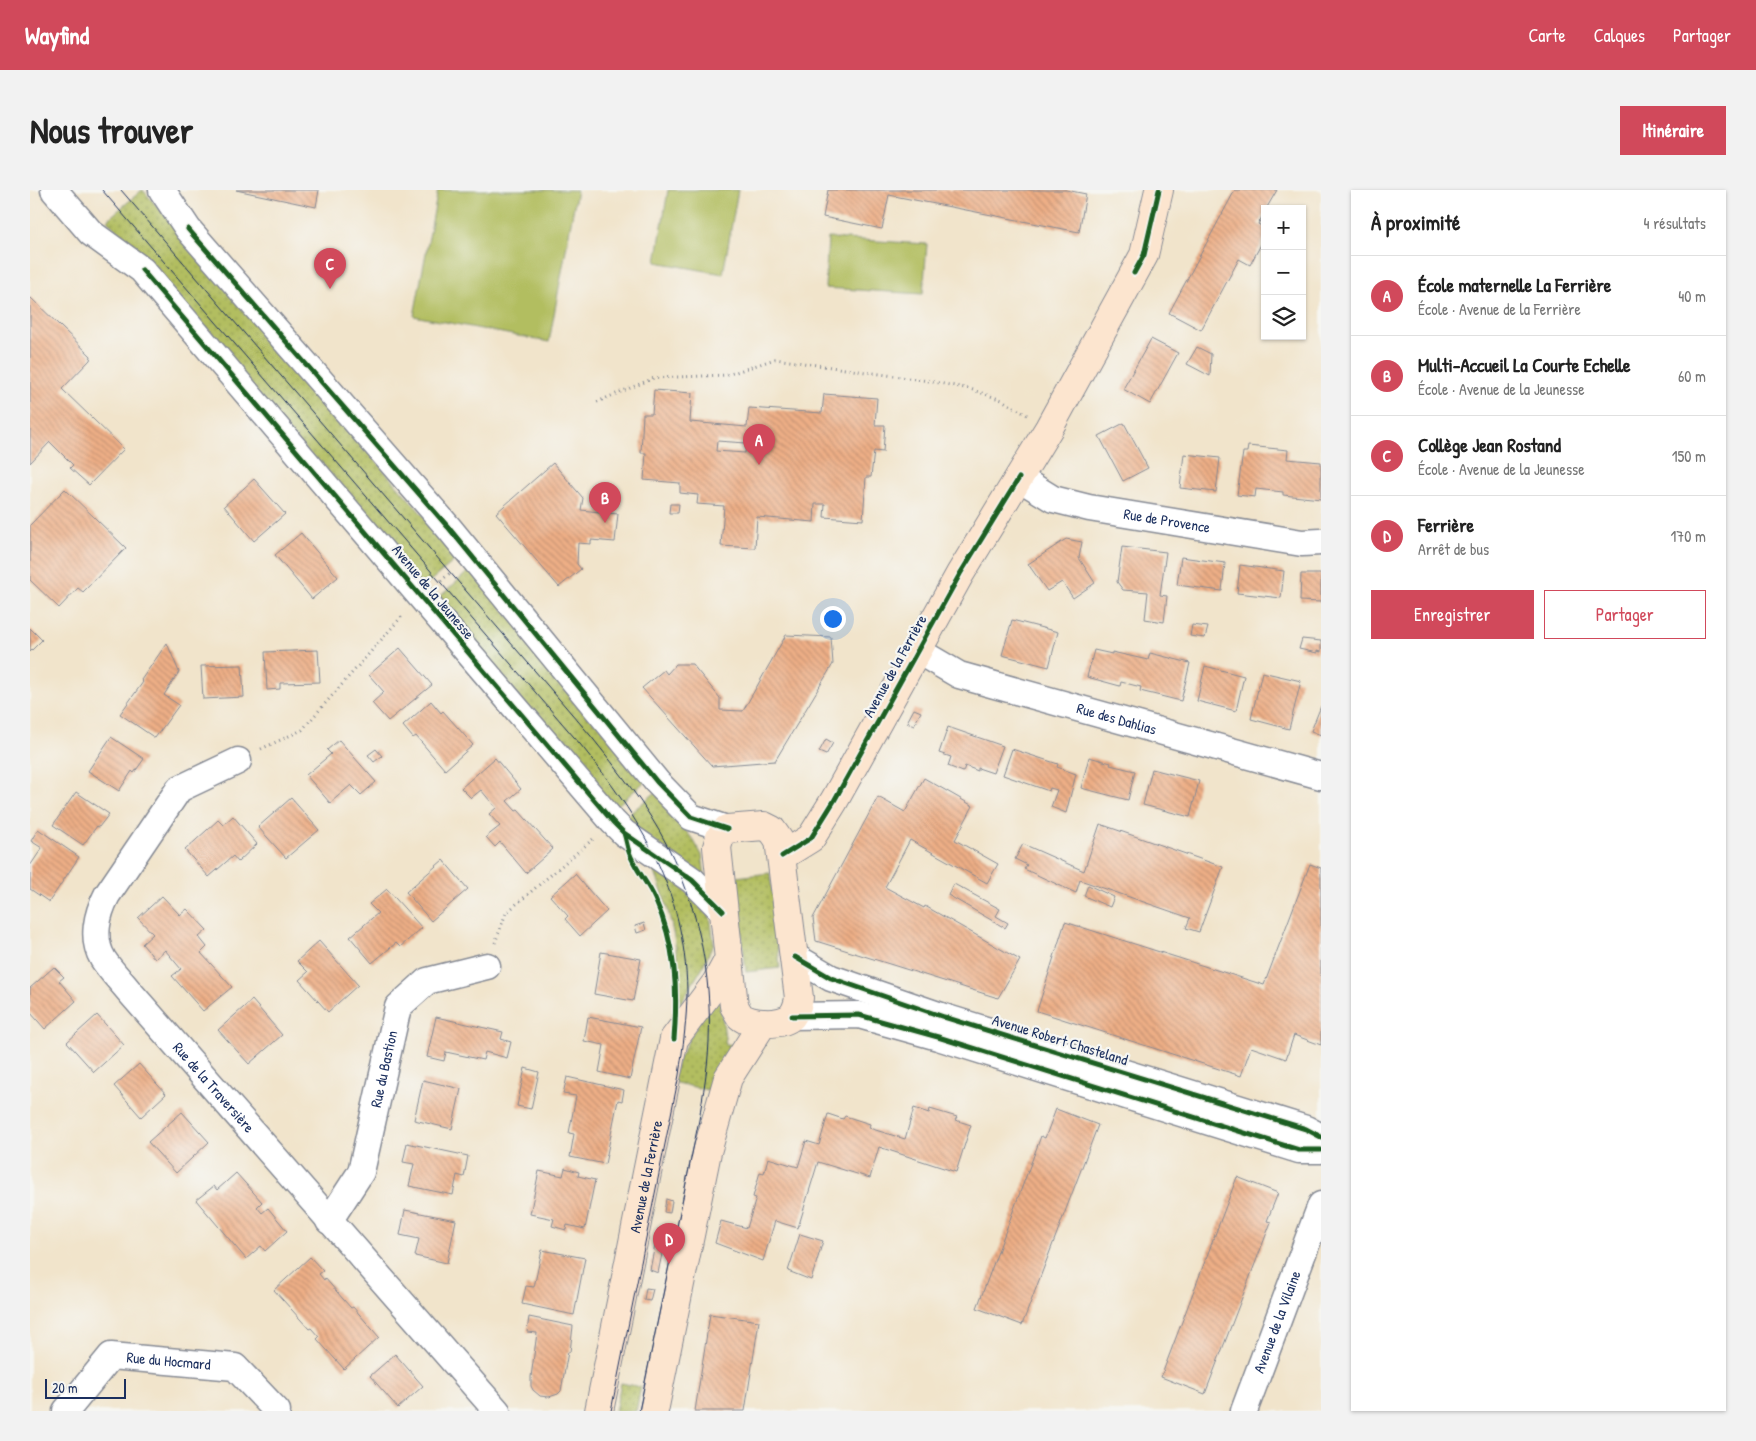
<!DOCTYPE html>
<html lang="fr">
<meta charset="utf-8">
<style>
body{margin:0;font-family:"Patrick Hand",sans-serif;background:#f2f2f2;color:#222}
.controls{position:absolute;right:15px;top:15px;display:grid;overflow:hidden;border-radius:0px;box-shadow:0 1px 4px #0004}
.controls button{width:45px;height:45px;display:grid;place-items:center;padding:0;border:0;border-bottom:1px solid #e0e0e0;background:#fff;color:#222;font:25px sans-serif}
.scale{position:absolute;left:15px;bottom:12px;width:81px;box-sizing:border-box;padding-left:5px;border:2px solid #1b2f5e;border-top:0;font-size:14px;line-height:18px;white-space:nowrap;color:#1b2f5e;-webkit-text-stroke:4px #f6f6f2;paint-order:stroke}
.you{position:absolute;left:802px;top:428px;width:18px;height:18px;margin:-12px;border:4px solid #fff;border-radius:50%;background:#1a73e8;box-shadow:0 0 0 8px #1a73e833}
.badge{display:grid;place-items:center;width:32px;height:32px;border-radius:50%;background:#d1495b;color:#fff;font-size:16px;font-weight:700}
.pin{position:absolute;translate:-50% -41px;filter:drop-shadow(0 1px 2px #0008)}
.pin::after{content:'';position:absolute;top:26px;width:18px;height:15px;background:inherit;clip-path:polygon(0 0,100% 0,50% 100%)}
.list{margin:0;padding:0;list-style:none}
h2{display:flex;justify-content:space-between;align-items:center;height:65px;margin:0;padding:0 20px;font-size:21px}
h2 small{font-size:16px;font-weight:400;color:#767676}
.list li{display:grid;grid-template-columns:32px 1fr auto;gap:15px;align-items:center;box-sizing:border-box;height:80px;padding:0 20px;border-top:1px solid #e0e0e0}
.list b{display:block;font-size:19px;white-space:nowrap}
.list p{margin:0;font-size:16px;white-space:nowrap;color:#767676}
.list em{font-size:16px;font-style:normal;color:#767676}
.actions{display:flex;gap:10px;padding:15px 20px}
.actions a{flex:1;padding:11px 0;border:1px solid #d1495b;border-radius:0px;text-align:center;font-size:18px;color:#d1495b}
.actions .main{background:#d1495b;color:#fff}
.icon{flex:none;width:28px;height:28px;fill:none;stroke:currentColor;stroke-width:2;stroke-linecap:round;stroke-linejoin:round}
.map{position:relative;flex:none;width:1291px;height:1221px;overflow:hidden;border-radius:0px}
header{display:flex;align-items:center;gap:30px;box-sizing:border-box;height:70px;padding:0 25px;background:#d1495b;color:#fff}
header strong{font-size:24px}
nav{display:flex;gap:28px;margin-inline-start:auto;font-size:18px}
.intro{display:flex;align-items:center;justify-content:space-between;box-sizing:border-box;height:120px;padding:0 30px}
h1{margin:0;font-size:35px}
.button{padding:12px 22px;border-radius:0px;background:#d1495b;color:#fff;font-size:18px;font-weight:700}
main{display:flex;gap:30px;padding:0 30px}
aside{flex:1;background:#fff;border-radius:0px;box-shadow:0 1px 4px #0004}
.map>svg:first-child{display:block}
</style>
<header>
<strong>Wayfind</strong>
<nav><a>Carte</a><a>Calques</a><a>Partager</a></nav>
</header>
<div class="intro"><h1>Nous trouver</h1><a class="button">Itinéraire</a></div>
<main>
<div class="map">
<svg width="1291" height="1221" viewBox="0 0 1291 1221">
<defs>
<pattern id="grass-dots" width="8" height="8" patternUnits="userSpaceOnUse" patternTransform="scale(1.25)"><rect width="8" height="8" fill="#b2be60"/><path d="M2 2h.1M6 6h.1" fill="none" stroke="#909b52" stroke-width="1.8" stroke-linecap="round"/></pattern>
<pattern id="building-back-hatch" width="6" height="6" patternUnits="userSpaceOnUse" patternTransform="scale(1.25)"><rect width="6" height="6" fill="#eeaf86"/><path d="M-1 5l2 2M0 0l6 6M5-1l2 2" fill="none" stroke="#c08f71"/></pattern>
</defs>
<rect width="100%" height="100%" fill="#f6f6f2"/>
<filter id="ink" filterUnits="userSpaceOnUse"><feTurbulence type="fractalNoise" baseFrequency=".02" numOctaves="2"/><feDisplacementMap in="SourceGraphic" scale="10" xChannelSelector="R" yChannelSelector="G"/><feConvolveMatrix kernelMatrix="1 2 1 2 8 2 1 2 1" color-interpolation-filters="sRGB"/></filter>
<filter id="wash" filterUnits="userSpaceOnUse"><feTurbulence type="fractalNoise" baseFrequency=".0096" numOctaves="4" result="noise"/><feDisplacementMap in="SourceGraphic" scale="20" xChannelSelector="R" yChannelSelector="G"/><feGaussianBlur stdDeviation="1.12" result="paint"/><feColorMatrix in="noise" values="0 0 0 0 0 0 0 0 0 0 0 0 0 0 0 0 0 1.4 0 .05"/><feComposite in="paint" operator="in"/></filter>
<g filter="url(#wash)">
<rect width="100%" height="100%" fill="#f1e4cb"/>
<path fill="url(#grass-dots)" stroke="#66765f" d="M112 0H113L429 367 393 397 77 30Z
M440 380 618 589 583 619 406 410Z
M626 602 664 651 672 665 675 687 593 629Z
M622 675 638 683 680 726 684 753 672 778 650 814C649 761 642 724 622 675Z
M740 683 750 778 716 782 706 687Z
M688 796 696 855 709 854 682 901 642 892 649 868Z
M591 1193 611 1197 606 1221H585Z"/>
<path fill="#b2be60" stroke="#66765f" d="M408 0H547L519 152 384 126Z
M638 0H708L693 84 626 72Z
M798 48 897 54 893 104 795 98Z"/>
<g id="blocks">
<path fill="url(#building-back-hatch)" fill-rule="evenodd" d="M206 0H289L286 17Z
M798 0H1036L1056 4 1049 42 859 5 852 39 793 27Z
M1205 0H1247L1236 19H1235V22L1228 34 1235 38V47L1220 75 1209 69 1171 140 1139 123Z
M0 107 61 166 60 170 32 199 94 259 59 295 40 278 43 275 20 252 0 273Z
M1121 149 1148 163 1120 214 1093 199Z
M1167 157 1181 164 1180 186 1157 174Z
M624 200 662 203 660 232 717 237 719 218 792 223 794 204 847 208 845 235H855L853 262 844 261 841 287H836L833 330 794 327 795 314H785L784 332 727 327 725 358 691 356 694 316 667 314 668 305 650 303V293L614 290 616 263H611L613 224H622ZM687 251 716 253 715 263 686 261Z
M1094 233 1118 278 1093 291 1069 246Z
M1218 256 1258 260 1257 269 1291 272V309L1253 305V302L1226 299 1225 307 1207 305 1213 262H1217Z
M1154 264 1190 268 1186 302 1150 298Z
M523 273 553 308 551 320 588 324 585 352 561 350V354L548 353 547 374 551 379 529 397 466 323Z
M224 289 255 324 224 351 194 316Z
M35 299 96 358 53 402 48 398 29 418 0 390V335Z
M640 314H649L648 323H639Z
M271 343 308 387 282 409 245 365Z
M1036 349 1052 352 1049 368 1065 393 1043 408 1032 392 1017 401 998 374Z
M1092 357 1136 362 1130 405 1137 406 1134 432 1115 429 1118 402 1093 400 1087 392Z
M1151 367 1195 373 1192 401 1147 395Z
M1210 375 1254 381 1251 408 1207 403Z
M1271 384H1291V412L1270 411Z
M982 430 1028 442 1019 477 972 465Z
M1162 435 1178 437 1175 448 1160 446Z
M0 438 12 450 0 462Z
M756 445 801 447 803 474 745 571 682 576 612 498 634 480 637 484 646 474H662L690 508V520L713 521Z
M1272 449 1291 451V462L1287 461V463L1269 459Z
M137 453 149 482 134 505 149 515 125 548 90 524 113 492 111 490Z
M370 458 402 495 358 531 342 513 354 502 339 485Z
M288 460 290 492 250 493V499L237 500 235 462Z
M1064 460 1082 464V462L1118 470 1120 463 1160 473 1151 511 1110 501 1111 497 1091 492 1090 496 1057 487Z
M212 475 214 507 173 509 171 476Z
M1175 476 1214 486 1206 521 1167 511Z
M1232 482 1271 491 1259 539 1221 529Z
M401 511 411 523 413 521 443 555 415 580 386 546 383 548 373 536Z
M1291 516V545L1281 541Z
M884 519 891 522 884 535 877 532Z
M918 537 973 556 963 583 948 578V581L935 576 933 582 918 576 921 567 909 563Z
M81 547 114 569 104 583 102 581 89 601 58 581Z
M796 549 803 553 796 565 789 562Z
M309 550 346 592 331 605 321 595 300 613 276 585 301 564 297 560Z
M346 559 352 566 344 572 338 565Z
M982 559 1028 574 1027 577 1046 584 1036 623 1021 617 1027 600 1020 598 1019 601 973 585Z
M1059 567 1081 573 1080 575 1105 581 1098 610 1051 598Z
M465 568 491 599 477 611 486 621 488 620 523 659 496 683 470 652 465 657 456 647 470 636 459 624 466 618 451 600 441 608 431 598Z
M1122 579 1169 591 1160 627 1113 615Z
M894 588 943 616 925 650 968 674 957 693 880 650 855 697 894 718 895 716 990 770 968 808 786 751 783 728 848 607 875 622Z
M46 602 79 624 69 637 67 636 53 655 23 635Z
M261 608 289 640 256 668 228 637Z
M203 626 227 654 208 672 203 666 179 687 155 660 188 630 193 635Z
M1070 634 1193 677 1169 742 1156 738 1160 728 1050 690 1046 703 994 679 997 675 985 669 993 654 1054 681Z
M8 639 49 667 19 712 0 699V676L12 658 1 651Z
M413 670 438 699 401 731 376 702Z
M1280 674 1291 678V855L1264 845 1256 869 1221 857 1211 886 1007 821 1035 732 1234 795Z
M545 684 577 721 550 746 535 729 538 726 520 706Z
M924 694 970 719 966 726 978 733 975 738 918 705Z
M1058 695 1084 707 1080 717 1054 706Z
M357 699 392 738 370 757 366 753 342 773 320 747 348 723 339 714Z
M132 706 150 725 157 719 177 740 169 747 177 757 171 763 202 797 173 821 142 786 151 779 135 760 125 769 112 754 123 744 108 728Z
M614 733 616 740 607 743 605 736Z
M289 751 328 795 298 822 269 790 278 782 267 771Z
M571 762 611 769 603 811 564 804Z
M24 777 34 787 29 791 46 811 15 839 0 822V798Z
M222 810 252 845 219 874 188 840Z
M67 825 94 855 64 882 37 852Z
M406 827 473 842 471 849 481 852 477 868 455 862 453 870 416 862 414 871 397 867Z
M558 827 611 837 600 889 569 882 574 855 554 851Z
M109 874 136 904 111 927 84 896Z
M495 878 509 882 501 919 487 916Z
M537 887 594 900 592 911 588 910 575 974 540 967 544 944 539 943 546 906 533 904Z
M393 890 431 899 422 939 384 930Z
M884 918 899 923 900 919 927 927 925 930 941 935 926 982 849 957 840 988 788 972 768 1038 745 1031 733 1071 685 1053 691 1031 717 1038 726 1008 723 1007 730 982 734 983 738 968 768 977 776 951 789 955 798 924 813 929 815 926 840 934 839 938 875 949Z
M1026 919 1068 935 992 1135 947 1118 1007 957 1011 946 1015 948Z
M152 922 179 952 146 983 118 952Z
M377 953 438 966 434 987 427 985 423 1005 379 996 384 974 373 972Z
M535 978 549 982 548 986 565 990 555 1039 537 1035 536 1040 522 1036 524 1029 500 1024 509 981 533 986Z
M206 983 232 1012 227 1017 232 1023 238 1018 257 1041 235 1061 231 1056 216 1069 166 1010 184 996 187 1000Z
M1207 987 1248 1003 1237 1031 1241 1032 1175 1204 1131 1187Z
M636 1009 642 1011 640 1023 634 1022Z
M375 1020 426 1030 417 1073 385 1066 389 1049 370 1045Z
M628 1039 637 1040 628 1083 620 1080Z
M770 1044 793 1051 781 1090 758 1081Z
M512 1060 555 1068 544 1125 492 1114 496 1096 504 1097Z
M280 1067 293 1081 289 1084 294 1090 295 1088 313 1109 321 1118 323 1117 349 1147 314 1179 287 1149 289 1147 281 1138 279 1139 244 1100Z
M616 1098 623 1099 620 1111 614 1110Z
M680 1124 729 1131 715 1221H665Z
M499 1127 543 1136 540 1162H538L531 1201 528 1204 519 1207 510 1206 503 1200 501 1196V1187L507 1143 497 1142Z
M365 1164 393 1196 368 1218 340 1186Z"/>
</g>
</g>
<g filter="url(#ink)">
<use href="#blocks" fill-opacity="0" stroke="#868a94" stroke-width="1"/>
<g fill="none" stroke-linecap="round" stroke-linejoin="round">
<defs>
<g id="street">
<path d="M24 0 61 43 112 80 583 632 594 643 662 690 693 721"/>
<path d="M132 0 158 39 418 337 627 592 661 627 697 639"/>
<path id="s1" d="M989 288 1023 309 1059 318 1272 353 1291 352"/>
<path id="s2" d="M888 461 929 485 1291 586"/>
<path id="s3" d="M208 571 149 599 77 705C67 724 61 749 73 769 80 780 90 790 98 800L467 1221"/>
<path d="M765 767 801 788 914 827 1276 939 1291 947"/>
<path d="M762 826 829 825 908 847 1269 960H1291"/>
<path id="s4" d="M299 1031 331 982 368 817 397 791 457 776"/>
<path id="s5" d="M36 1221 81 1166 205 1177 247 1221"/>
<path id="s6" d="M1214 1221 1291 1015"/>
</g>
<g id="secondary">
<path d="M734 636 742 640 749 650 769 808C768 814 766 821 762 826 752 836 720 835 710 826 708 823 706 819 704 816L687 657 690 647 697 639Z"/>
<path d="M752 666 781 648 804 611 930 384 1019 238 1114 65 1129 0"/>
<path id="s7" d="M569 1221 644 849 686 793 699 769"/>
<path d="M624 1221 677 962 698 888 733 833"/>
</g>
</defs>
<use href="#street" stroke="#868a94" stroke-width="29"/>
<use href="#secondary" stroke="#868a94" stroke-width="30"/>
<path stroke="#868a94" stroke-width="3" stroke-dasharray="1 4" stroke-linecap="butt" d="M567 212 624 188 697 185 745 169 899 191 940 199 972 210 997 225
M411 391 421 382
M231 559 272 540 373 425
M465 753 476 723 563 649"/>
<use href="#street" stroke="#fff" stroke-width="26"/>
<use href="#secondary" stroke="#fce5cf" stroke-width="28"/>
<path stroke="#1b2f5e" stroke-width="1" d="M72 0 550 554C611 629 655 701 657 801 657 829 653 857 649 885L581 1221
M91 0 560 545C588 580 617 616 638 657 668 717 682 784 679 851 678 878 673 904 669 930L609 1221"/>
<defs>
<path id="cycleway" d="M158 39 418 337 627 592 661 627 697 639
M112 80 583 632 594 643 662 690 693 721
M1104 83 1114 65 1129 0
M594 643C596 649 597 656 599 662 605 679 618 693 625 709 646 755 648 800 644 849
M752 666 781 648 804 611 930 384 989 288
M765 767 801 788 914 827 1276 939 1291 947
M762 826 829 825 908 847 1269 960H1291"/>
</defs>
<use href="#cycleway" stroke="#f6f6f2" stroke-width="8"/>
<use href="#cycleway" stroke="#1b5e20" stroke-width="5"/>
</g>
</g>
<g text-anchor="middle" stroke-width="4.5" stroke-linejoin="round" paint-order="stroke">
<g font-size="15" fill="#1b2f5e" stroke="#f6f6f2">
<text dy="5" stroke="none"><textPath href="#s1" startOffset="156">Rue de Provence</textPath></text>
<text transform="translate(403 402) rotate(50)" y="5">Avenue de la Jeunesse</text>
<text transform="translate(865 476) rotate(-61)" y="5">Avenue de la Ferrière</text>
<text dy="5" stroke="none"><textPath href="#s2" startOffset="211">Rue des Dahlias</textPath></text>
<text transform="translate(1030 850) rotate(17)" y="5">Avenue Robert Chasteland</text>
<text dy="5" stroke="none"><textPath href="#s4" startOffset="164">Rue du Bastion</textPath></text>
<text dy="5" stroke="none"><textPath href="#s3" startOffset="430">Rue de la Traversière</textPath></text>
<text dy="5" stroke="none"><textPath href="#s7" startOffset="239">Avenue de la Ferrière</textPath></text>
<text dy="5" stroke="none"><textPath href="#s6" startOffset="95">Avenue de la Vilaine</textPath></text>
<text dy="5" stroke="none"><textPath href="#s5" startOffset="129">Rue du Hocmard</textPath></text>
</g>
</g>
</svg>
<div class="controls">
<button>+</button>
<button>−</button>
<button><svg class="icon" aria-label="layers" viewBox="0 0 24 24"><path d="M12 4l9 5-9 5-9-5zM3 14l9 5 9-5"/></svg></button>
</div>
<div class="scale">20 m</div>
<div class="you"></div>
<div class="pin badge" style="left:729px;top:275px">A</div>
<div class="pin badge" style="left:575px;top:333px">B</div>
<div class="pin badge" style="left:300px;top:99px">C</div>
<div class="pin badge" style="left:639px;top:1074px">D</div>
</div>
<aside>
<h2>À proximité<small>4 résultats</small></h2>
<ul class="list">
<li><span class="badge">A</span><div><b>École maternelle La Ferrière</b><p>École · Avenue de la Ferrière</p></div><em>40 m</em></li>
<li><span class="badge">B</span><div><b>Multi-Accueil La Courte Echelle</b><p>École · Avenue de la Jeunesse</p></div><em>60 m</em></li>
<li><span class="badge">C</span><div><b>Collège Jean Rostand</b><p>École · Avenue de la Jeunesse</p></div><em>150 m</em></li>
<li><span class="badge">D</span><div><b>Ferrière</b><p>Arrêt de bus</p></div><em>170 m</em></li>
</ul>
<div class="actions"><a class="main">Enregistrer</a><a>Partager</a></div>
</aside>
</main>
